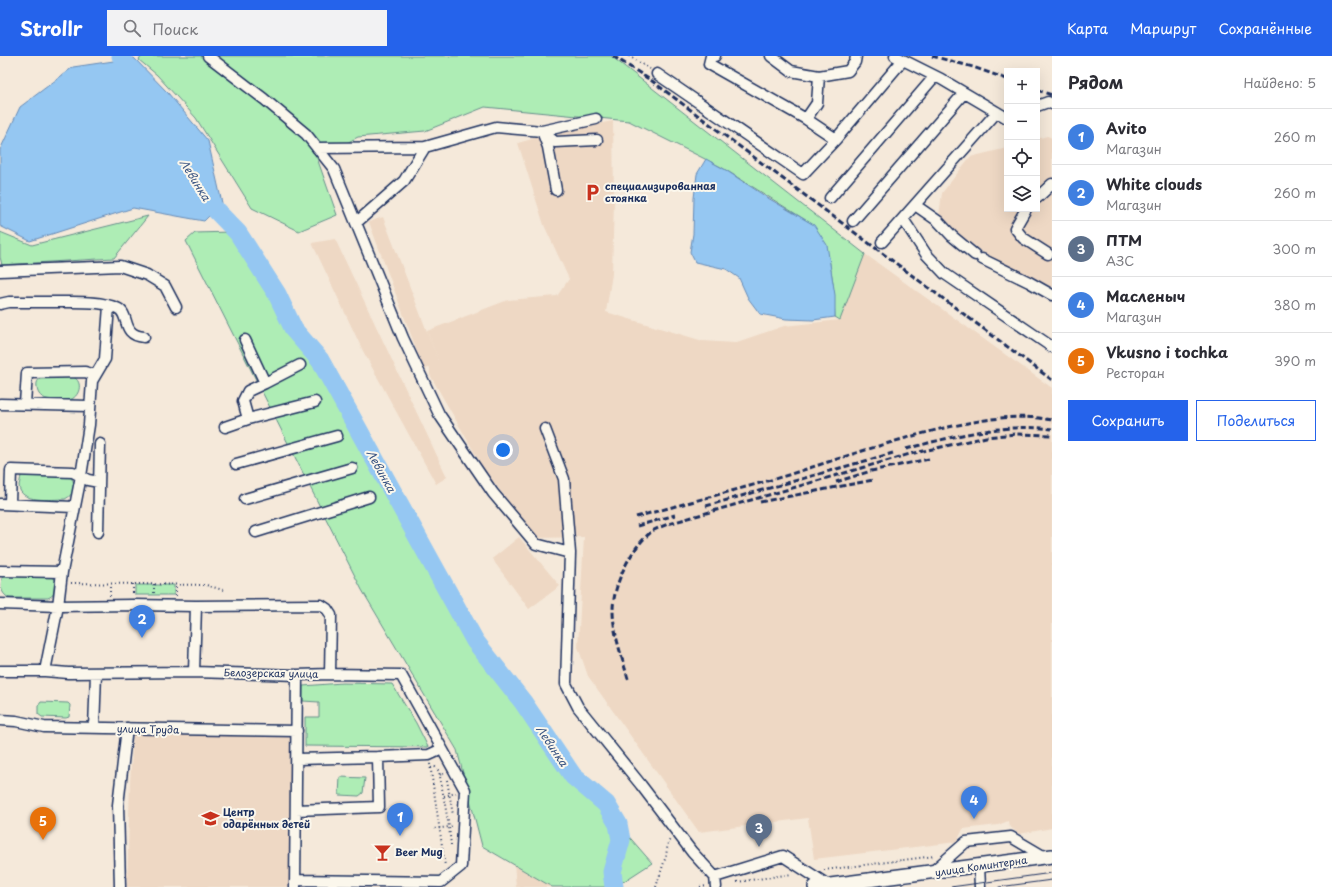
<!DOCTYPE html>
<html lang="ru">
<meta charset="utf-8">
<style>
body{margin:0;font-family:"Playpen Sans",sans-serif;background:#f2f2f3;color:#2b2b33}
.controls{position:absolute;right:12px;top:12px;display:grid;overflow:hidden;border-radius:0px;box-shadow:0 4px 16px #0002}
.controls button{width:36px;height:36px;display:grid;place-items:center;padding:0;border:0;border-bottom:1px solid #e1e1e2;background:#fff;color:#2b2b33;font:20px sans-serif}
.you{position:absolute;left:503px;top:394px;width:14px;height:14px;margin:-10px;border:3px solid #fff;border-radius:50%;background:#1a73e8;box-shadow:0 0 0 6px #1a73e833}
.badge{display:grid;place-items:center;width:26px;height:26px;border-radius:50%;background:#2563eb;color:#fff;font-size:13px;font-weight:700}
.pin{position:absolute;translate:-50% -33px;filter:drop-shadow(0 1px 2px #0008)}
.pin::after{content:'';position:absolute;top:21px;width:14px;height:12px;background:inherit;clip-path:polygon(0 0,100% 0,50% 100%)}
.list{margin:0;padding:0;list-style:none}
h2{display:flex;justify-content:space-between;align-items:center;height:52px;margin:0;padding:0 16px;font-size:17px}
h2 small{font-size:13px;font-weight:400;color:#7c7c81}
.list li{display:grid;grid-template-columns:26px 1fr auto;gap:12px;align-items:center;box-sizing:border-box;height:56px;padding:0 16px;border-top:1px solid #e1e1e2}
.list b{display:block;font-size:15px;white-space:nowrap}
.list p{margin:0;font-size:13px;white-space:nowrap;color:#7c7c81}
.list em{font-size:13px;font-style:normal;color:#7c7c81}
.actions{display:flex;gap:8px;padding:12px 16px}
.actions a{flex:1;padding:9px 0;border:1px solid #2563eb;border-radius:0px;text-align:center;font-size:14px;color:#2563eb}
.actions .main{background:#2563eb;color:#fff}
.icon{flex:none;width:22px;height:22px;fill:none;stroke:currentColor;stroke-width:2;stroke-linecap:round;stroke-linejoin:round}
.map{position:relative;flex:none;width:1052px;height:831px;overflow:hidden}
header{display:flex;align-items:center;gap:24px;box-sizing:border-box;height:56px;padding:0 20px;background:#2563eb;color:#fff}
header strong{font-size:19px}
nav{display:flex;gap:22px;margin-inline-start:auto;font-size:14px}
.search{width:280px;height:36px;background:#f2f2f3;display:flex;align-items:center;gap:10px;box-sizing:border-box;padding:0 14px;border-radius:0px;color:#7c7c81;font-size:15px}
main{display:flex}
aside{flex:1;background:#fff}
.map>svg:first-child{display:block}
</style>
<header>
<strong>Strollr</strong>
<div class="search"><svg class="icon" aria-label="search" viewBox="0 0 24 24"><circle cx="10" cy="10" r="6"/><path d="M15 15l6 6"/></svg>Поиск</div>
<nav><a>Карта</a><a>Маршрут</a><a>Сохранённые</a></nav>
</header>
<main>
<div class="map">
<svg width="1052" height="831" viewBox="0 0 1052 831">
<rect width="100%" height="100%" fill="#f5e9da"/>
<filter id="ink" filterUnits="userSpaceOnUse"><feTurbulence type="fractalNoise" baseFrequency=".025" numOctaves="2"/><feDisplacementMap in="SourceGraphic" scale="8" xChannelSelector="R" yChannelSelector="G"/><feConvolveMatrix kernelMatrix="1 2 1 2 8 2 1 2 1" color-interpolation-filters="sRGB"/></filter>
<g filter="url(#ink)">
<path fill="#eed8c4" d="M613 65 614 144 612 218 606 256 703 285 734 287 784 270 840 264 865 198 1052 332V772L1019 778 1009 770 1008 765 998 769 963 773 957 786 814 803 808 762 699 776 588 620 578 591 584 481 536 482 484 413 430 319V311L424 314 369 166 383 161 438 304 427 275 508 244 557 240 569 223 544 169 518 87 556 76Z
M1047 80 1052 82V233L1040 228 982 196 957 176 939 160 942 137 970 101 1007 92V153H1037V83Z
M335 183 447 421 436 428 363 295 312 187Z
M519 481 560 530 529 553 495 507 493 502Z
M133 678 293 679 291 831H127L130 726Z
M514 806 556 831H516Z"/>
<path fill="#aeedb5" stroke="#648e8a" d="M142 0H611L865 198 840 264 835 261 833 227 829 202 812 168 721 111 629 65 485 51 425 75 358 81 317 102 337 159 299 175 252 152 196 62 157 19 139 4Z
M148 160 114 202 2 209 0 201V176L32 189Z
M231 176 509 627 618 768 652 807 615 831H552L482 790 457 694 362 534 186 185 195 177Z
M44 320C52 320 69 318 75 322 84 328 78 344 67 344 55 343 38 347 37 331 36 325 39 323 44 320Z
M25 419H67C78 425 76 438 65 443 52 443 19 448 19 429 20 426 20 424 21 420Z
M3 519H50C60 525 59 537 48 542H9C0 537 0 529 3 519Z
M135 529H174V539H135Z
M342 627 392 628 416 667 428 691 305 690V661H319V646L303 645V630Z
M41 646 68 647 70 649 69 661 66 662 42 661 38 658V650Z
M340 721 365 722 363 737 359 740 339 739Z"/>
<path fill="#95c7f2" stroke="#648ab7" d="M134 2 168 37 208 85 222 147 204 165 133 152 30 185 0 170V94L20 51 73 11Z
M706 103 724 113 768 142 814 169 827 189 835 239V261L813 264 786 263 760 258 748 242 739 222 726 213 695 206 690 196 693 178 694 142 697 118Z"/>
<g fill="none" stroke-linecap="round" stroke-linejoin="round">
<path stroke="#95c7f2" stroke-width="19" d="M121 0 137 27
M201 134 207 145 238 177 277 238 294 274 320 304 475 585 523 646 573 720 606 748 618 768 621 784 612 816 614 831"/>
<defs>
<path id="minor" d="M208 0 264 43 306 78 334 113 403 282 439 358 493 437 536 488 570 497
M715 0H711L709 8 806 63 817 47 819 20 848 15 855 6 856 0
M771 0 791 15 819 20
M895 0 941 23 1007 62
M657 18 803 118 836 83
M1037 50 1048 46 1052 48
M596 63 542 75 555 86 597 84
M806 63 836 83 903 4
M317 92 425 91
M830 142 935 20
M1037 142 1052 128
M915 149 938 165 952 180 975 199
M1026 153 1015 172 1023 182 1048 198
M903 163 926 198 945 218 1052 291
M853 165 964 37
M357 166 404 125 425 91 496 71 542 75 548 91 556 134
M882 186 997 56
M982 203 1029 226 1052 239
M0 215 120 210 147 219 165 230 176 251
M0 248 9 246C27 246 44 246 62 246 80 246 100 245 117 252 131 258 120 279 144 281
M245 284 265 327 248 335 243 345 248 363
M265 327 300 309
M0 348 89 350
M25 348 27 317 85 316 95 319
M225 371 248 363 315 346
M545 373 564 423 570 497 566 628 578 651 641 729 692 796 715 821 716 831
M236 408 337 380
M245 443 352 412
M10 447 11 414 73 416 88 424 99 426
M0 448 74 451
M98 476 100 388
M256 476 369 441
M0 515 62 516
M0 548 58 550 133 549 196 550 321 549 327 553 331 559 330 618 297 619 194 616 68 617 45 615H0
M45 615 58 550 62 516 81 420 89 369 92 325 105 303 109 250
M194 616 196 550
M0 664 16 665 44 671 297 675
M94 672 96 618
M378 701 429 699 442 693
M296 754 379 751 378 701 297 703
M979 810 980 831
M932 816 966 786 1011 781 1045 801
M715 821 783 800 828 829V831
M295 824 441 826 461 810 465 734 401 619 330 618
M120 831 118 749 127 672
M295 831 297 619"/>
<path id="major" d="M815 831 1052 800"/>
</defs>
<use href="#minor" stroke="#1b2f5e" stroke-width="13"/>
<use href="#major" stroke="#1b2f5e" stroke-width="16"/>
<path stroke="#1b2f5e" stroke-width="2" stroke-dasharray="1 3" stroke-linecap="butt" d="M629 0 650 13
M71 527 206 529 223 534
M133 528V539
M154 528V539
M110 540V528
M176 540V529
M430 708 445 810
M431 712 435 711 439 715 449 771 433 773
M440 719 442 717 445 720
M447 724 453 759
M444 740 456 737
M451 789 449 771 454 770
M824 814 935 800
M737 826 792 818
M656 831 666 800 668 786 671 783
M700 831 707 830"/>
<use href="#minor" stroke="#fbf7ec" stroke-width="10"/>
<use href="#major" stroke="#fbf7ec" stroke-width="13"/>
<path stroke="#1b2f5e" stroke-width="1" d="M951 831 1052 817
M999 831 1052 824"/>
<path stroke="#1b2f5e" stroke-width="3" stroke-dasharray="6 3" stroke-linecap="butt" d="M613 0 652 25 1052 324
M932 0 973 11 1007 23
M1037 34 1052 39
M906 393C954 380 1003 367 1052 373
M836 426 871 415 929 403
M760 446 873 424
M706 450 893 397
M636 461C686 447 737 434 788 419 840 402 891 385 944 372 981 364 1014 357 1052 364
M637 470 675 459
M628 623C622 601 613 577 613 554 613 528 632 489 654 474 658 472 663 470 668 468L910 398 986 381 1015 378 1052 379"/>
</g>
</g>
<defs>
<symbol id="parking-bare" viewBox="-9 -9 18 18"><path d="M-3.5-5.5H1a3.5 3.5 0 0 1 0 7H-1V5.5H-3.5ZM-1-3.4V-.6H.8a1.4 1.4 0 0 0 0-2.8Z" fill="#c8321e" stroke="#fbf7ec" stroke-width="2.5" paint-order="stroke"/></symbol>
<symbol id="school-bare" viewBox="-9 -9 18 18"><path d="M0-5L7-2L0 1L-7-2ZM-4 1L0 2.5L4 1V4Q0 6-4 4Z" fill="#c8321e" stroke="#fbf7ec" stroke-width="2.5" paint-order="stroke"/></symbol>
<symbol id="bar-bare" viewBox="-9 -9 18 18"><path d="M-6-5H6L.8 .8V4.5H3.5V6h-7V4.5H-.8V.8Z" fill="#c8321e" stroke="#fbf7ec" stroke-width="2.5" paint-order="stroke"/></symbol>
</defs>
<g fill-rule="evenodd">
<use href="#parking-bare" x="580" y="124" width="25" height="25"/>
<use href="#school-bare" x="198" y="750" width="25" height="25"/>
<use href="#bar-bare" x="370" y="784" width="25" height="25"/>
</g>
<g text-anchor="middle" stroke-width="4" stroke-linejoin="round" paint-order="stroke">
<g font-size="10" font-weight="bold" fill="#1b2f5e" stroke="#fbf7ec" text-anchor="start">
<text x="605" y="134">специализированная<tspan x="605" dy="12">стоянка</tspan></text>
<text x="223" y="760">Центр<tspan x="223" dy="12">одарённых детей</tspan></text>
<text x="395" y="800">Beer Mug</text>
</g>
<g font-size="10" fill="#1b2f5e" stroke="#fbf7ec">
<text transform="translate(271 617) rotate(1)" y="4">Белозерская улица</text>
<text transform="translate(148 673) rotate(1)" y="4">улица Труда</text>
<text transform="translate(981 810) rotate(-8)" y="4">улица Коминтерна</text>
</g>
<g font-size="11" font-style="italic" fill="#3a5583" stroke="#fbf7ec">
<text transform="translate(195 124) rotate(58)" y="4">Левинка</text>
<text transform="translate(381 415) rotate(61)" y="4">Левинка</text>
<text transform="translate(552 690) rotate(56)" y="4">Левинка</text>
</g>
</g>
</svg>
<div class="controls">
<button>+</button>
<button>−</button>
<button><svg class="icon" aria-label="locate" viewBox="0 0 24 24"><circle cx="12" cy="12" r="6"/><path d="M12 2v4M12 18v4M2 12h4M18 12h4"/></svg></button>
<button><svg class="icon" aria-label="layers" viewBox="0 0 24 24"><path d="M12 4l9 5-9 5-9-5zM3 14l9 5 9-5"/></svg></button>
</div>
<div class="you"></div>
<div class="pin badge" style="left:400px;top:780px;background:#3f7fe0">1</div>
<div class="pin badge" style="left:142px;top:582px;background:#3f7fe0">2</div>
<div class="pin badge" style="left:759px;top:791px;background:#5c6f8a">3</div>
<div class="pin badge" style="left:974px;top:763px;background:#3f7fe0">4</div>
<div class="pin badge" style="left:43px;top:784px;background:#e8710a">5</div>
</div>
<aside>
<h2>Рядом<small>Найдено: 5</small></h2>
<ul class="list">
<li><span class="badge" style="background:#3f7fe0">1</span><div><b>Avito</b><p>Магазин</p></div><em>260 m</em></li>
<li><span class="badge" style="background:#3f7fe0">2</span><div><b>White clouds</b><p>Магазин</p></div><em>260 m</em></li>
<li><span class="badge" style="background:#5c6f8a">3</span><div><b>ПТМ</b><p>АЗС</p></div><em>300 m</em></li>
<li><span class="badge" style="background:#3f7fe0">4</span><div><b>Масленыч</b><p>Магазин</p></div><em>380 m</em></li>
<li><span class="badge" style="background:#e8710a">5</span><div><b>Vkusno i tochka</b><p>Ресторан</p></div><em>390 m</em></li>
</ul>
<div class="actions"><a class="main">Сохранить</a><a>Поделиться</a></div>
</aside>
</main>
